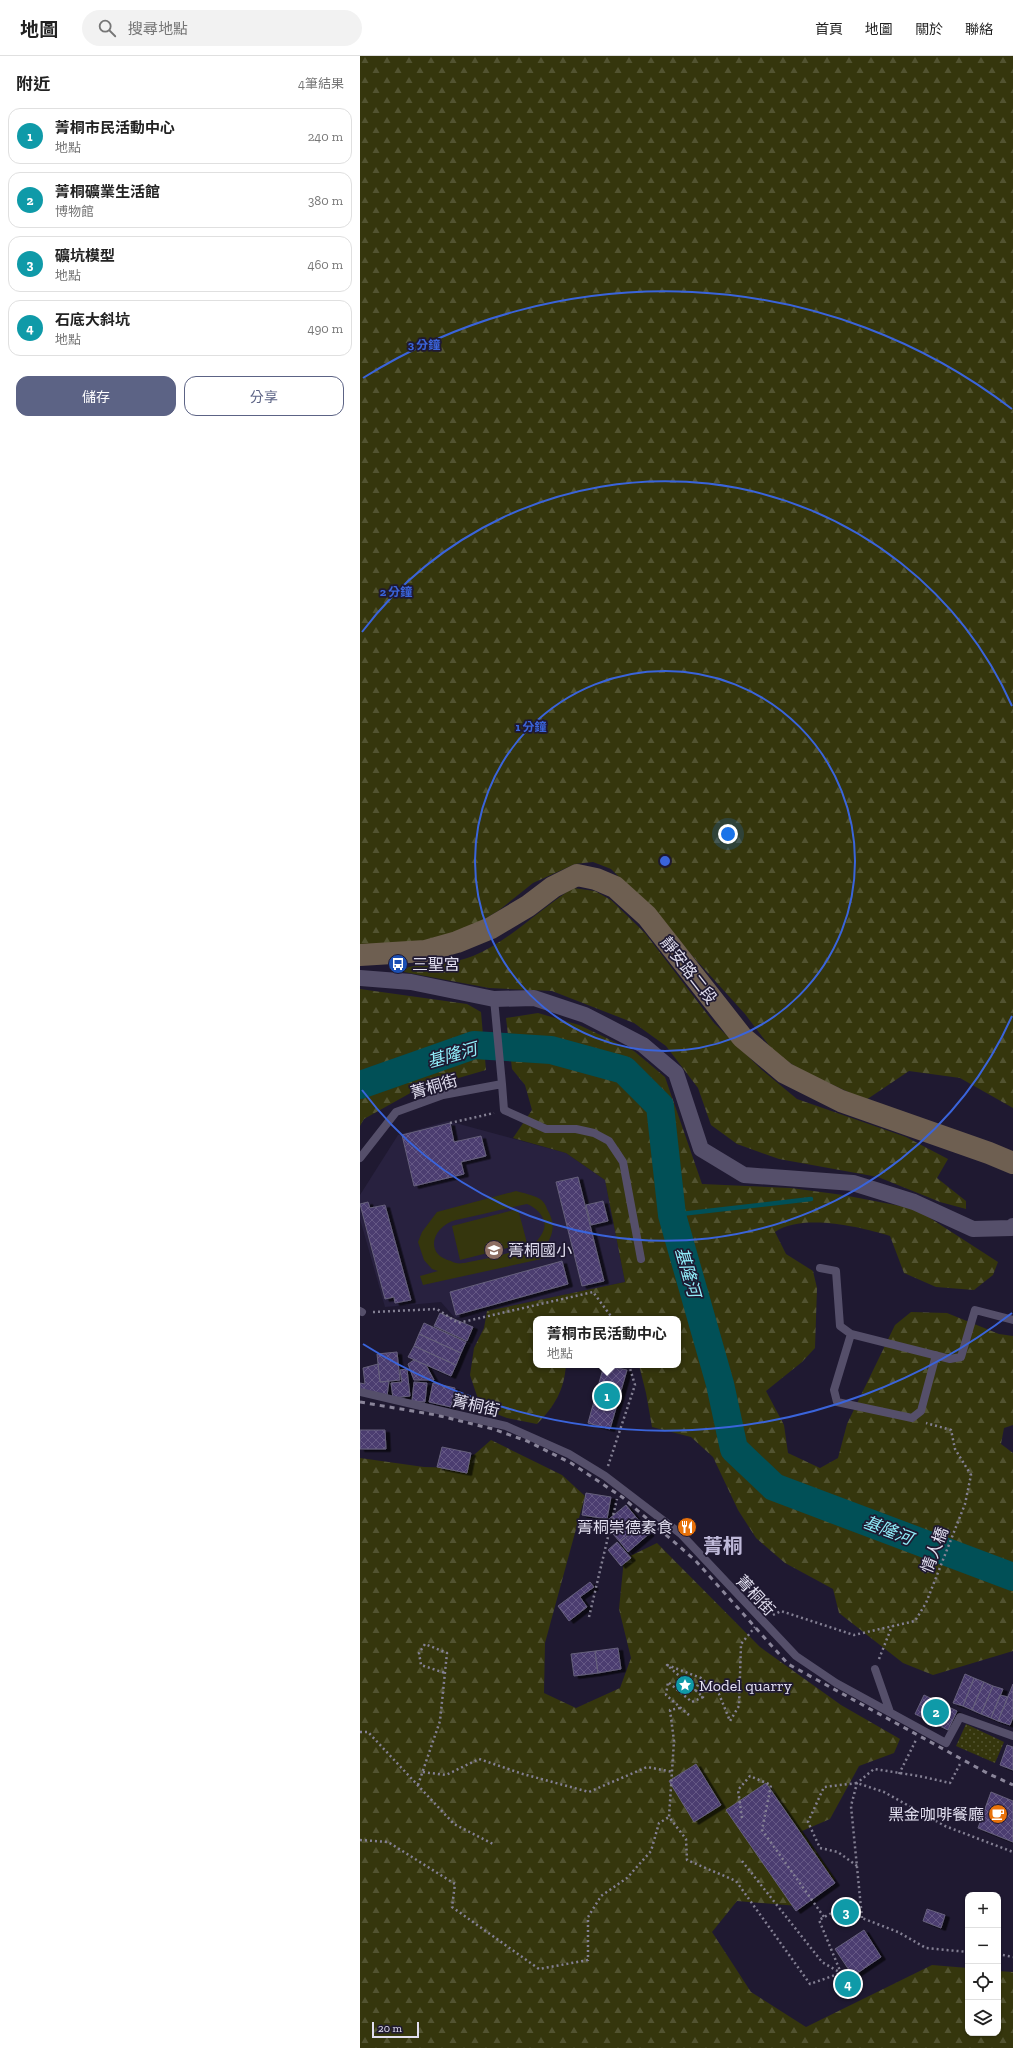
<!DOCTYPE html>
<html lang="zh-TW">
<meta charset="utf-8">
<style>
body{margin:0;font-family:"Zilla Slab","Noto Sans TC",serif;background:#f2f2f2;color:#222}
.controls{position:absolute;right:12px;bottom:12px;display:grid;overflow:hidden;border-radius:8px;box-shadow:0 1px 3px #0004}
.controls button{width:36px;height:36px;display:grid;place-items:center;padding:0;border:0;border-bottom:1px solid #e0e0e0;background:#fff;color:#222;font:20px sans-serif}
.scale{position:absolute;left:12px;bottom:10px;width:47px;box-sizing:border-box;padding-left:4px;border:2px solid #e1deef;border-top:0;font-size:11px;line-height:14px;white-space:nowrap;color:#e1deef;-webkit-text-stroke:3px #1f1931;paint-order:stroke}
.you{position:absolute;left:368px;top:778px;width:14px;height:14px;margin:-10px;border:3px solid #fff;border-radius:50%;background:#1a73e8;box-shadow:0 0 0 6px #1a73e833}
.badge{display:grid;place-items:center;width:26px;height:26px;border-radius:50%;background:#5c6385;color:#fff;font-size:13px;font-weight:700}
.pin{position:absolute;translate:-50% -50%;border:2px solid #fff;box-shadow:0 1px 4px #0006}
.popup{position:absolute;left:173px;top:1260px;width:148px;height:52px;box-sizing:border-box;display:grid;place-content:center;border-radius:8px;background:#fff;filter:drop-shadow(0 1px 3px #0005);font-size:13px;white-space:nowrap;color:#767676}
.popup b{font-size:15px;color:#222}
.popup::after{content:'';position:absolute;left:50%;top:100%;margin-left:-8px;border:8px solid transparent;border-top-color:#fff}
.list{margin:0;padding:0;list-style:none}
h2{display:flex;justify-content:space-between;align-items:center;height:52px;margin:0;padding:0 16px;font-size:17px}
h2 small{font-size:13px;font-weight:400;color:#767676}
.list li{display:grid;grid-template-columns:26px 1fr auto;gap:12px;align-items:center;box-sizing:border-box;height:56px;margin:0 8px 8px;padding:0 8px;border:1px solid #e0e0e0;border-radius:12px}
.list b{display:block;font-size:15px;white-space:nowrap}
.list p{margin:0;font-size:13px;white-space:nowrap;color:#767676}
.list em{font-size:13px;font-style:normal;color:#767676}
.actions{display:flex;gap:8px;padding:12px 16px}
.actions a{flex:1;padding:9px 0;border:1px solid #5c6385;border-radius:12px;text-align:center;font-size:14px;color:#5c6385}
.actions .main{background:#5c6385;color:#fff}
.icon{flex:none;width:22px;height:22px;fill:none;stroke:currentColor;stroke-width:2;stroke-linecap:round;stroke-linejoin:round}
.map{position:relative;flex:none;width:653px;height:1992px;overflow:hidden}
header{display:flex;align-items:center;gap:24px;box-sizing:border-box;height:56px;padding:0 20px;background:#fff;border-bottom:1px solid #e0e0e0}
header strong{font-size:19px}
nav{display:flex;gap:22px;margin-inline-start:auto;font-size:14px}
.search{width:280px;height:36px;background:#f2f2f2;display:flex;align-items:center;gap:10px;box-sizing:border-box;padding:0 14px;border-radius:22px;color:#767676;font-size:15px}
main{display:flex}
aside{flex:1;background:#fff}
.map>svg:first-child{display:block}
</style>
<header>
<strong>地圖</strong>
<div class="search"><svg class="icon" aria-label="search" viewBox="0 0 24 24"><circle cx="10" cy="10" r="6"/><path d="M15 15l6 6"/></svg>搜尋地點</div>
<nav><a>首頁</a><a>地圖</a><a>關於</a><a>聯絡</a></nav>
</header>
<main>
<aside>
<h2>附近<small>4筆結果</small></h2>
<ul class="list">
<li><span class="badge" style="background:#0f9aa8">1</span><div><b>菁桐市民活動中心</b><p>地點</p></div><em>240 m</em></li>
<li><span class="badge" style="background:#0f9aa8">2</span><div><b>菁桐礦業生活館</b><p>博物館</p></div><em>380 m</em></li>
<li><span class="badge" style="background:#0f9aa8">3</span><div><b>礦坑模型</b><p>地點</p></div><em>460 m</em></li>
<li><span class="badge" style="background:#0f9aa8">4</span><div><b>石底大斜坑</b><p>地點</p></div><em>490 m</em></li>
</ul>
<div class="actions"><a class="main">儲存</a><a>分享</a></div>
</aside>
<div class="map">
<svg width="653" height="1992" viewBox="0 0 653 1992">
<defs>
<pattern id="forest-firs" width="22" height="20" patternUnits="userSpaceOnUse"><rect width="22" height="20" fill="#35360d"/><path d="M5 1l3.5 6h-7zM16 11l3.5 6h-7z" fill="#525331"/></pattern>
<pattern id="park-dots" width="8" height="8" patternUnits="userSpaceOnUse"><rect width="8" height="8" fill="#35360d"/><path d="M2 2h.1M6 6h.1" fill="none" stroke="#525331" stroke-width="1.8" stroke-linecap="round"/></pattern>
<pattern id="building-cross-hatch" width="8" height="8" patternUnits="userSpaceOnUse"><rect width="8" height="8" fill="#4b3e70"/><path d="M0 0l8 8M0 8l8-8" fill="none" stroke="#655985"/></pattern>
<filter id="shadow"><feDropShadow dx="4.5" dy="2.5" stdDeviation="0" flood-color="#0009"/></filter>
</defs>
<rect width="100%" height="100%" fill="#1f1931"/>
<path fill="#28213f" d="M88 1065 206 1097 245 1124 265 1226 95 1262 81 1246 25 1251 0 1163V1139L38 1079Z"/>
<path fill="#35360d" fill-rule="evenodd" d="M156 1135C163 1137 173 1139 180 1143 183 1145 186 1149 187 1153 196 1168 194 1180 183 1193L193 1191 195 1200 63 1229 60 1220 78 1215 72 1213 64 1204 58 1186 62 1176 77 1156ZM167 1148C177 1152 187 1162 184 1173 182 1179 177 1186 171 1190 165 1194 112 1206 103 1207 99 1208 94 1207 91 1205 63 1198 73 1170 96 1164 120 1159 143 1153 167 1148Z
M158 1153 167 1187 100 1204 92 1170Z"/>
<path fill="url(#forest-firs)" d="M0 0H653V1052L600 1022 549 1015 506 1044 442 1015 414 996 385 958 281 843 251 813 233 806 215 808 173 827 138 855 102 876 64 886 0 891Z
M213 832 235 835 251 844 285 877 354 967 402 1014 437 1043 546 1081 588 1103 577 1122 606 1145V1153L580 1146 518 1121 419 1103 377 1088 351 1069 338 1032 306 990 274 967 192 935 129 932 44 916V913C53 908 65 911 74 909 87 908 102 904 113 900 147 887 181 852 213 832Z
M0 933 107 948 121 956 126 1014 54 1035 4 1063 0 1070Z
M178 957 219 969 274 995 305 1021 342 1128 431 1132 483 1139 556 1153 638 1206 633 1219 614 1234 576 1231 544 1217 530 1180C501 1171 442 1157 415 1176L426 1198 453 1215 457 1232 455 1292 442 1306 406 1335 424 1369 428 1397 460 1412 478 1402 487 1368 535 1269 551 1256 587 1257 639 1278 653 1280V1369L644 1372 641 1388 653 1397V1595L573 1619 543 1607 479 1557 473 1533 425 1507 396 1482 378 1454 353 1401 331 1381 292 1371 286 1337 279 1309H318V1263H176V1284L173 1285 176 1309H206C204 1334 195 1350 177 1368L147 1362 121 1352 110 1319 114 1292 124 1272 127 1255 265 1226 245 1124 206 1097 153 1082 172 1054 165 1029 152 1013 146 962Z
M131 1384 202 1419 225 1440 185 1587 184 1637 216 1652 260 1632 271 1602 259 1553 264 1503 297 1487 400 1591 481 1649 540 1683 534 1697 499 1710 470 1763 442 1775 475 1823 438 1850 377 1845 352 1876 391 1936 446 1971 572 1909 608 1912V1977H638V1915L653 1916V1992H0V1402L64 1411 99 1412Z"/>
<path fill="url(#park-dots)" d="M606 1668 644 1686 635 1707 596 1690Z"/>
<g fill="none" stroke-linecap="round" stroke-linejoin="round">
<path stroke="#015057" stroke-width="4.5" d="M312 1159 451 1143"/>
<path stroke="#015057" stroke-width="28" d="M0 1029 114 989 191 994 264 1014 300 1050 312 1159 360 1328 374 1393 414 1431 653 1521"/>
</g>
<path fill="url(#building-cross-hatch)" stroke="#66607c" filter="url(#shadow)" d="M90 1067 94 1086 121 1080 126 1100 101 1106 104 1118 54 1130 42 1079Z
M218 1121 244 1225 222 1230 196 1126Z
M243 1145 248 1165 231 1169 226 1149Z
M8 1146 10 1152 25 1149 51 1244 35 1247 34 1241 25 1243 0 1148Z
M202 1205 208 1228 96 1259 90 1236Z
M80 1257 113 1271 107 1285 74 1270Z
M64 1267 106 1286 101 1297 59 1278Z
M59 1278 101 1297 96 1309 54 1290Z
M54 1290 96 1309 91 1320 48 1301Z
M37 1296 40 1324 20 1326 17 1298Z
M54 1304 66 1309 74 1324H54L48 1308Z
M18 1308 20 1326 29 1325 27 1340 0 1333V1327L5 1328 3 1312Z
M244 1309 267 1314 250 1373 228 1367Z
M47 1313 50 1340 33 1342 31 1327 42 1326 40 1314Z
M54 1326 67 1327 65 1346 52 1345Z
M73 1327 95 1332 91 1351 69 1346Z
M0 1374H25L26 1393H0Z
M82 1391 111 1397 107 1417 77 1411Z
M226 1437 251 1441 247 1463 222 1459Z
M266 1449 275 1460 253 1478 244 1467Z
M275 1460 282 1468 260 1486 253 1478Z
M282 1468 290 1477 268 1496 260 1486Z
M257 1486 271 1502 261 1510 248 1494Z
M230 1526 234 1531 220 1541 227 1551 209 1565 198 1550Z
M258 1592 261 1613 238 1617 235 1595Z
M235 1595 238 1617 214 1620 211 1598Z
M605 1618 614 1622 603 1650 593 1647Z
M614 1622 624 1626 612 1654 603 1650Z
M624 1626 633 1630 621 1658 612 1654Z
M653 1628V1661L650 1669 638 1665Z
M633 1630 643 1633 631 1662 621 1658Z
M564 1639 597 1655 588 1674 555 1658Z
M640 1639 648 1641 638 1665 631 1662Z
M647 1689 653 1691V1714L640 1709Z
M336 1708 361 1749 334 1766 309 1725Z
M406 1727 475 1827 436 1855 366 1754Z
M631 1736 653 1745V1786L618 1772Z
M567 1853 585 1859 581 1872 563 1865Z
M504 1874 521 1901 493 1920 475 1893Z"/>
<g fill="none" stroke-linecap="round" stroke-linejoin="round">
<path stroke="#848094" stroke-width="2.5" stroke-dasharray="2 3" stroke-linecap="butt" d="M90 1067 134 1057
M13 1256 77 1253 98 1267 233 1236 253 1263
M248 1410 275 1329 269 1309
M413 1559 421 1555 494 1579 555 1565 566 1547 605 1448 611 1419 595 1393 591 1374 566 1367
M229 1561 257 1443
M519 1603 532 1570
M335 1635 341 1622
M320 1652 310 1654 314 1685 309 1761 326 1783 327 1804 376 1825 450 1928 481 1917
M329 1659 306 1639 308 1626 332 1646 343 1641 307 1609 341 1622 359 1638 370 1665 379 1650 381 1588 395 1571
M0 1676H8L94 1768 133 1788
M63 1716 86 1719 119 1703 163 1718 229 1736 287 1711 313 1716
M539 1718 556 1684
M58 1729 80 1665 87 1597 65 1588 59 1597 61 1609 85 1617
M382 1762 378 1734 390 1720 411 1729 402 1774 464 1861
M0 1784 28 1786 95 1828 92 1851 179 1913 228 1904V1861L241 1840 267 1822 291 1795 299 1767 309 1761
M382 1805 462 1906 481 1917 459 1864 484 1850 502 1862 538 1876 566 1892 608 1896
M497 1810 478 1796 460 1792 448 1766 464 1731 497 1727 524 1736 585 1770 653 1796
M502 1862 491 1750 497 1727 514 1713 559 1720 590 1727 600 1708
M638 1898 653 1901"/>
<path stroke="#554f6a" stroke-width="8" d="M142 1028 144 1054 186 1073H216L234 1077 249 1085 263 1106 281 1203
M0 1102 36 1056 83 1039 142 1028 134 943
M460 1212 476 1215 480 1270 491 1278 590 1303 601 1301 615 1254 653 1264
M0 1255 2 1256
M491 1278 474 1334 477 1346 552 1362 561 1355 576 1299
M0 1336 146 1370 209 1398 245 1420 321 1478 436 1600 476 1627 586 1687 600 1661 653 1680
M515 1613 530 1656"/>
<path stroke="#554f6a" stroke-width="16" d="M0 922 51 926 134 943 174 942 225 959 283 989 316 1017 341 1093 384 1119 493 1127 554 1146 613 1173 651 1172 653 1170"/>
<path stroke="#6e5f51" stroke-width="22" d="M0 899 65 895 97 886 131 872 168 850 193 831 217 819 236 823 255 831 287 860 382 981 425 1017 481 1045 629 1097 653 1107"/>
<path stroke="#8a859a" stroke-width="3" stroke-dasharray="5 5" stroke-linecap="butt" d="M0 1346 76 1359 133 1373 167 1385 211 1407 262 1441 335 1504 428 1608 627 1717 653 1729"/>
</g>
<g fill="none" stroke="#3a64db" stroke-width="2">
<circle cx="305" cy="805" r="190"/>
<path d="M652 960A380 380 0 0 1 2 1034M2 576A380 380 0 0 1 652 650"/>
<path d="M652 1257A570 570 0 0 1 3 1288M3 322A570 570 0 0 1 652 353"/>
</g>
<defs>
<symbol id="bus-disc" viewBox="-11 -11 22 22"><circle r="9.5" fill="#1a4fb4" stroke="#1f1931"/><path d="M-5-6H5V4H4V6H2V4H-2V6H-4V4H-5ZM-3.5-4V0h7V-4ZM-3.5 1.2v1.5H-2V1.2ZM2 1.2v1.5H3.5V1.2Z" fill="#fff"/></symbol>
<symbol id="school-disc" viewBox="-11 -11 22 22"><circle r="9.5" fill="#8d6e63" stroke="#1f1931"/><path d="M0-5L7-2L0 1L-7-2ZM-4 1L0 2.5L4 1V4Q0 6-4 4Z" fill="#fff"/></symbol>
<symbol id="restaurant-disc" viewBox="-11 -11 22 22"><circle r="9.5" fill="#e8710a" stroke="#1f1931"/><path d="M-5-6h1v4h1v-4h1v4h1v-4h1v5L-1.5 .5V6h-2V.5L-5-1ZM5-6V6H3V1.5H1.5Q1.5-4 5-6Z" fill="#fff"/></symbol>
<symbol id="sight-disc" viewBox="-11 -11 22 22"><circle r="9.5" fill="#0f9aa8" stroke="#1f1931"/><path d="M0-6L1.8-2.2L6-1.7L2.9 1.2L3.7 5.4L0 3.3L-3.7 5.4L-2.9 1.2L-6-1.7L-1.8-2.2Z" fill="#fff"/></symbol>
<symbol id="cafe-disc" viewBox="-11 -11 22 22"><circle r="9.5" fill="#e8710a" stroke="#1f1931"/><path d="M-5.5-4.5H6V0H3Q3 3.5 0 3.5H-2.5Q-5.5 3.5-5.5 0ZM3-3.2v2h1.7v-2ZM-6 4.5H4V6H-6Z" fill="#fff"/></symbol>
</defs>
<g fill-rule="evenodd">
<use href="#bus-disc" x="27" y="897" width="22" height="22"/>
<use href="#school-disc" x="123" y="1183" width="22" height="22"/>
<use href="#restaurant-disc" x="316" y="1460" width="22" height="22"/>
<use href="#sight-disc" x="314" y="1618" width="22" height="22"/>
<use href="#cafe-disc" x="627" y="1747" width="22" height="22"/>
</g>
<g text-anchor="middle" stroke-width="3.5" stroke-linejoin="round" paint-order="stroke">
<g font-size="16" fill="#e1deef" stroke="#1f1931" text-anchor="start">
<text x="52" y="914">三聖宮</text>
<text x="148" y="1200">菁桐國小</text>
<text x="313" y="1477" text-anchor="end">菁桐崇德素食</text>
<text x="339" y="1635">Model quarry</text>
<text x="624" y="1764" text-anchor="end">黑金咖啡餐廳</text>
</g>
<g font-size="16" fill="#e1deef" stroke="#1f1931">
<text transform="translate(329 914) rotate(52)" y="6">靜安路二段</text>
<text transform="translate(74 1030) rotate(-16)" y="6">菁桐街</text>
<text transform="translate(116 1349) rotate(13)" y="6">菁桐街</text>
<text transform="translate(574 1494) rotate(-69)" y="6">情人橋</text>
<text transform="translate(396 1539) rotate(47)" y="6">菁桐街</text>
</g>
<g font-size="17" font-style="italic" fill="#91effb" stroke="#1f1931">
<text transform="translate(92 999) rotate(-16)" y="6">基隆河</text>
<text transform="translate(328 1216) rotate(74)" y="6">基隆河</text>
<text transform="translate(528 1474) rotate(21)" y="6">基隆河</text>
</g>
<g font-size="20" font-weight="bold" fill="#c0bada" stroke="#1f1931">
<text x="363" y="1497">菁桐</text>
</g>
</g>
<circle cx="305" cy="805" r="6" fill="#3a64db" stroke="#1f1931" stroke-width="2"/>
<g font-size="12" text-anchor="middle" font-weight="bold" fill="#3a64db" stroke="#1f1931" stroke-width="3.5" stroke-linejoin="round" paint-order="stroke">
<text x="64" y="293">3 分鐘</text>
<text x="36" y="540">2 分鐘</text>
<text x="171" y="675">1 分鐘</text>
</g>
</svg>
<div class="controls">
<button>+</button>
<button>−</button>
<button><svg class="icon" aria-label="locate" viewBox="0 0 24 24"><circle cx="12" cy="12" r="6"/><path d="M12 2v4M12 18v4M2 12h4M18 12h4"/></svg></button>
<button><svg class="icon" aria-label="layers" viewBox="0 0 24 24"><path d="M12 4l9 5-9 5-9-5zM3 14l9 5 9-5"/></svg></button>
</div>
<div class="scale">20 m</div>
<div class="you"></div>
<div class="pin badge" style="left:247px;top:1340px;background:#0f9aa8">1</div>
<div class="popup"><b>菁桐市民活動中心</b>地點</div>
<div class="pin badge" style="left:576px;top:1656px;background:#0f9aa8">2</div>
<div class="pin badge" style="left:486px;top:1856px;background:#0f9aa8">3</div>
<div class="pin badge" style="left:488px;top:1928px;background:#0f9aa8">4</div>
</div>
</main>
